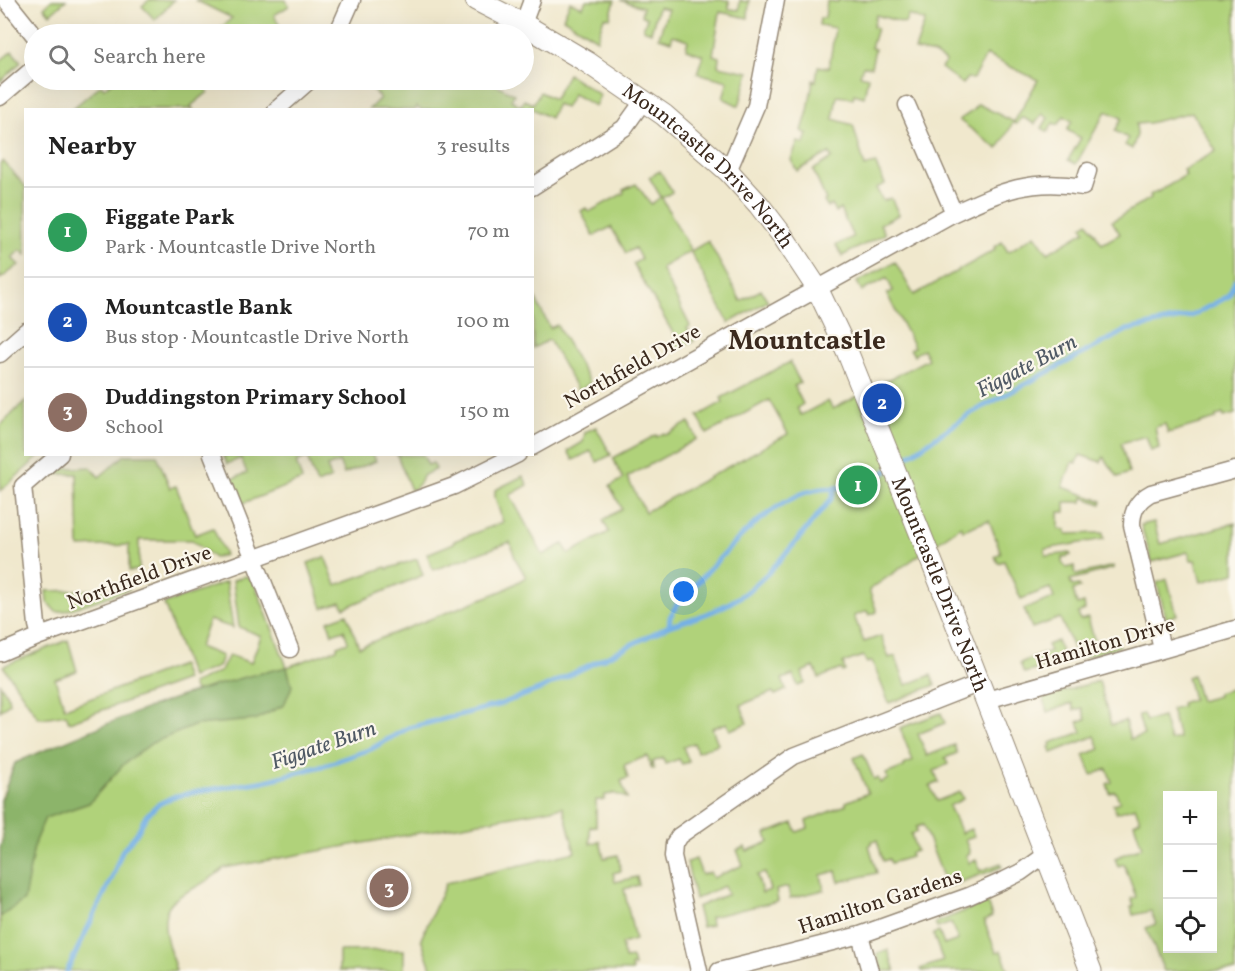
<!DOCTYPE html>
<meta charset="utf-8">
<style>
body{margin:0;font-family:Vollkorn,serif;background:#f6f6f6;color:#222}
.controls{position:absolute;right:18px;bottom:18px;display:grid;overflow:hidden;border-radius:0px;box-shadow:0 6px 24px #0002}
.controls button{width:54px;height:54px;display:grid;place-items:center;padding:0;border:0;border-bottom:2px solid #e0e0e0;background:#fff;color:#222;font:30px sans-serif}
.you{position:absolute;left:684px;top:592px;width:21px;height:21px;margin:-15px;border:4px solid #fff;border-radius:50%;background:#1a73e8;box-shadow:0 0 0 9px #1a73e833}
.badge{display:grid;place-items:center;width:39px;height:39px;border-radius:50%;background:#1f6fb2;color:#fff;font-size:20px;font-weight:700}
.pin{position:absolute;translate:-50% -50%;border:3px solid #fff;box-shadow:0 2px 6px #0006}
.list{margin:0;padding:0;list-style:none}
h2{display:flex;justify-content:space-between;align-items:center;height:78px;margin:0;padding:0 24px;font-size:26px}
h2 small{font-size:20px;font-weight:400;color:#767676}
.list li{display:grid;grid-template-columns:39px 1fr auto;gap:18px;align-items:center;box-sizing:border-box;height:90px;padding:0 24px;border-top:2px solid #e0e0e0}
.list b{display:block;font-size:22px;white-space:nowrap}
.list p{margin:0;font-size:20px;white-space:nowrap;color:#767676}
.list em{font-size:20px;font-style:normal;color:#767676}
.icon{flex:none;width:33px;height:33px;fill:none;stroke:currentColor;stroke-width:2;stroke-linecap:round;stroke-linejoin:round}
.map{position:relative;flex:none;width:1235px;height:971px;overflow:hidden}
.search{position:absolute;background:#fff;box-shadow:0 6px 24px #0002;left:24px;top:24px;width:510px;height:66px;display:flex;align-items:center;gap:15px;box-sizing:border-box;padding:0 21px;border-radius:33px;color:#767676;font-size:22px}
.panel{position:absolute;background:#fff;box-shadow:0 6px 24px #0002;left:24px;top:108px;width:510px;height:348px;border-radius:0px}
.map>svg:first-child{display:block}
</style>
<div class="map">
<svg width="1235" height="971" viewBox="0 0 1235 971">
<rect width="100%" height="100%" fill="#fbf7ec"/>
<filter id="ink" filterUnits="userSpaceOnUse"><feTurbulence type="fractalNoise" baseFrequency=".0167" numOctaves="2"/><feDisplacementMap in="SourceGraphic" scale="12" xChannelSelector="R" yChannelSelector="G"/><feConvolveMatrix kernelMatrix="1 2 1 2 8 2 1 2 1" color-interpolation-filters="sRGB"/></filter>
<filter id="wash" filterUnits="userSpaceOnUse"><feTurbulence type="fractalNoise" baseFrequency=".008" numOctaves="4" result="noise"/><feDisplacementMap in="SourceGraphic" scale="24" xChannelSelector="R" yChannelSelector="G"/><feGaussianBlur stdDeviation="1.35" result="paint"/><feColorMatrix in="noise" values="0 0 0 0 0 0 0 0 0 0 0 0 0 0 0 0 0 1.4 0 .05"/><feComposite in="paint" operator="in"/></filter>
<g filter="url(#wash)">
<rect width="100%" height="100%" fill="#f0e8cd"/>
<path fill="#b0d27a" stroke="#767e4c" stroke-width="1.5" fill-rule="evenodd" d="M52 0H66L50 14 44 7Z
M149 0H174L155 20 142 6Z
M195 0H286L289 6 274 15 283 32 293 26 298 34H214L232 18Z
M586 0H615L610 18 604 17 597 39 563 18 570 2 583 7Z
M620 0H729V9L739 10 740 0 745 2 749 0 748 18 720 12 713 55 719 57 718 66 749 72 739 106 723 98 728 81 697 73 703 55 686 49 688 40 673 35 671 41 659 37 668 9 658 7 651 32 643 29 647 18 641 15 643 7Z
M838 0H1235V414L1224 417 1223 414 1216 416V419L1168 433 1165 424 1155 427 1159 448 1151 451 1146 436 1121 443 1129 473 1118 477 1104 457 1101 462 1080 455 1077 463 1072 462 1063 487 1102 501 1101 504 1083 497 1082 502H1065V512H1059V529L1066 530V534L1103 533 1104 539 1045 549 1046 556 1070 553 1071 555 1062 558V562L1067 568 1074 566 1076 575 1113 566 1114 568 1070 580 1072 586 1079 585 1080 588 1073 590 1077 605 1084 603 1085 610 1078 613 1080 620 1088 618 1097 650 1119 644 1120 647 1078 659 1060 618 1032 628 1024 609 1054 598 1050 588 1021 599 1004 561 998 563 995 556 1001 553 989 520 963 530 961 526 869 590 877 612 869 615 867 611 854 616 864 642 881 636 889 658 895 656 906 685 931 675 935 685 889 703 872 661 867 663 863 656 843 663 845 671 842 672 841 669 819 678 814 667 802 672 805 683 798 686 793 675 782 679 786 690 775 695 773 692 741 705 747 723 730 730 727 723 712 728 718 744 697 752 694 743 683 747 689 762 682 764 679 759 665 764 663 758 652 762 654 769H652L647 756 624 765 628 778 621 781 627 798 613 793V794L605 795 604 800H596V826L590 827V844L600 841 604 858 618 855 621 871 613 873 615 882 637 877 639 885 624 889 635 940 621 944 625 959 632 958 634 966H631L632 971H432L421 939 446 883 575 852 563 807 224 868C216 876 206 881 196 887 188 891 178 896 172 902 156 919 171 952 176 971H0V860L23 772 196 694 192 684 221 671 229 655 251 663 261 636 239 627 233 580 246 576 254 582 287 667 337 649V646L348 642 344 630 332 634 328 621 347 614 359 647 504 590 526 577 515 558 510 542 433 570 427 554 454 543V541L503 522 495 497V490L523 476 528 485 510 495 543 555 563 544 569 554 609 532 603 520 622 509 610 486 623 479 613 458 617 456 656 435 657 437 664 433 666 435 689 422 697 439 627 477 645 512 788 434 769 400 707 434 698 416 723 402 721 398 790 362 800 383 794 386 803 404 797 408 801 415 828 401 833 409 928 359 923 349 914 355 910 349 914 347 887 294 893 291 887 278 862 291 857 282 895 262 914 295 995 250 994 247 1002 242 1008 252 1035 235 1048 253 1085 231 1082 226 1088 222 1102 244 1120 234 1112 221 1151 198 1150 195 1157 191 1158 192 1186 175 1183 170 1216 151 1192 112 1149 123 1136 124 1137 135 1132 149 1125 145 1128 138 1115 131 1122 118 1106 111 1076 164 1068 160 1081 138 1067 130 1072 121 1064 116 1058 125 1053 123 1048 132 1042 128 1048 118 1042 114 1035 124 1022 117 1017 124 1013 123 998 149 959 120 972 111 978 104 1014 122 1038 80 986 55 973 79 967 78 962 84 941 68 946 62 934 54 915 50 925 21 908 15 905 23 876 15 873 27 877 28 871 48 875 49 871 67 863 66 860 75 868 77 864 97 854 94 853 98 837 96 833 119 853 125 865 167 875 163 885 184 876 188 883 201 891 198 899 215 880 224 885 234 842 256 836 245 853 237 840 209 835 212 832 205 827 207 824 201 826 200 813 170 832 158 829 153 797 171 791 160 798 142 804 144 807 134 802 131 808 111 813 80 816 81 818 66 829 68 835 28 819 25 820 18H825L827 1 838 2Z
M12 51 21 62 0 82V61Z
M568 74 600 95 595 106 573 94 565 108 557 104 550 118 531 108 421 110 417 107 415 110 369 109 380 98 363 80H487L514 94 511 100 521 106 524 100 533 104 540 92 554 99Z
M115 80H145L152 87 161 80H213L217 84 212 81 205 87 208 92 191 106 193 109H72L101 85 104 88Z
M3 161 25 186 26 255 20 250 12 258 19 265 0 279V164Z
M660 171 672 192 662 198 691 251 708 241 741 301 761 290 768 301 729 323 690 251 661 268 690 326 687 328 694 341 679 349 675 342 677 340 633 264 641 259 635 248 626 253 611 227 594 236 581 211 586 208 589 212 624 193 623 190 636 184 651 204 661 197 649 177Z
M533 294 550 328 557 325 590 383 578 391 549 340 533 348Z
M25 401 26 454 41 455 0 491V426Z
M596 427 611 455 597 462 591 451 573 460 568 451 583 442 585 432Z
M246 454H373L376 461 344 474 339 462 327 467 331 478 317 484 307 458 296 462 302 480 241 504 229 480 247 473 241 458 227 464 223 455Z
M125 455H157L170 488 176 486 195 535 213 528 225 555 214 558 192 540H139V570L129 571V545L79 547 77 474H51V469L91 467 99 477Z
M397 455H423L428 465 433 463 436 469 424 475 416 488 411 490Z
M1154 522 1160 544 1235 523V573L1201 582 1195 560H1191L1188 552 1152 562 1141 525Z
M325 557 336 585 386 567 387 569 417 559 423 575 344 608 341 602 323 608 308 563Z
M1167 579 1177 615 1166 618 1157 583Z
M226 582 233 628 209 620 199 647 222 656 218 667 191 677 164 604Z
M130 589 65 611 56 612 47 602 46 591Z
M68 640 77 671 55 679 65 708 181 665 186 680 69 722 66 714 43 718 38 717 3 666Z
M1057 641 1065 662 1024 673 1020 663 1050 651 1047 645Z
M1192 675 1200 701 1218 696 1217 693 1235 688V971H1164L1146 928 1156 924 1151 911 1133 915 1131 907 1134 906 1131 899 1136 897 1124 864 1118 866 1115 858 1142 847 1134 823 1140 820 1135 807 1116 813 1113 804 1120 802 1115 791 1110 793 1107 784 1112 782 1107 769 1092 775 1084 755 1100 749 1095 736 1052 753 1049 747 1051 746 1050 743 1082 732 1078 722 1086 719 1082 708 1074 710 1072 703 1048 712 1043 697 1099 681 1111 725 1125 721 1130 739 1144 735 1138 715 1143 714 1146 721 1163 717 1170 740 1179 738 1171 709 1182 706 1181 703 1193 699 1187 677ZM1168 796H1212V948H1168Z
M0 684 8 696 9 703 0 711Z
M941 713 945 723 918 734 927 756 954 745 957 753 945 758 948 764 934 771 939 782 930 786 937 801 960 792 963 799 949 806 961 833 971 829 974 836 965 839 970 853 966 855 969 863 976 860 980 871 1001 863 1002 867 947 887 923 825 916 827 917 832 911 834 916 851 910 853 911 857 891 863 889 859 883 861 877 840 872 841V844L869 845 877 873 839 882 836 871 821 875 824 890 790 898 788 887 776 890 778 901 710 917 711 925 702 927 697 907 728 894 724 886 695 899 687 862 696 859 702 875 710 872 713 878 743 865 737 850 745 847 747 851 769 842 766 834 793 823 797 832 808 828 806 821 846 805V802L868 793 854 758 863 754 874 779 878 778 880 783 888 779 886 774 904 767V765L913 761 900 728ZM765 873 770 890 762 893 757 875Z
M987 902 992 917 984 921 996 952 1001 951 1009 971H921L920 969 943 961 933 934 939 932 944 945 958 940 951 923 937 928 935 923Z
M404 950V971H339V951Z
M888 950 895 971H882L877 954Z"/>
<path fill="#8cb46a" stroke="#646f44" stroke-width="1.5" d="M287 667 292 686 284 705 255 720 196 725 152 743 124 764 89 803 45 818 35 841 24 900 0 917V849L3 837 1 800 15 763C103 724 192 687 287 667Z"/>
<g fill="none" stroke-linecap="round" stroke-linejoin="round">
<path stroke="#75b0e6" stroke-width="5" d="M898 463 973 412 1127 330 1191 316 1229 296 1235 281
M669 626C691 619 713 613 733 601 769 580 805 530 832 498L835 487
M67 971 112 878 122 851 137 833 146 816 157 805 173 797 194 792 265 781 322 766 371 749 408 728 498 705 541 689 669 626 670 617 677 605C714 566 749 518 799 495 818 486 838 490 858 485 869 482 880 475 890 469"/>
</g>
</g>
<g filter="url(#ink)">
<g fill="none" stroke-linecap="round" stroke-linejoin="round">
<defs>
<path id="minor" d="M6 0 34 35
M523 24 532 0
M337 34 352 0
M0 97 34 68
M907 105 954 213
M276 110 310 80
M728 171 756 106 776 0
M532 187 624 128 644 100
M0 354 26 331
M532 447 954 213C1002 191 1030 178 1083 187L1088 171
M212 454 290 649
M40 636 37 625 23 486 60 454
M1162 649 1132 525C1132 510 1138 500 1151 493L1235 470
M0 653 40 636 454 486 518 454
M987 700 1235 629
M860 935 870 971
M699 971 673 856 674 844 679 836 794 756 980 683
M719 971 860 935 969 896 1005 880 1021 872 1046 854"/>
<g id="tertiary">
<path id="s1" d="M476 0 523 24 587 62 664 115 728 171 759 205 782 235 817 288 847 351 949 605 1091 971"/>
</g>
</defs>
<use href="#minor" stroke="#968976" stroke-width="19"/>
<use href="#tertiary" stroke="#968976" stroke-width="23"/>
<use href="#minor" stroke="#fff" stroke-width="16"/>
<use href="#tertiary" stroke="#fff" stroke-width="21"/>
</g>
</g>
<g text-anchor="middle" stroke-width="4.5" stroke-linejoin="round" paint-order="stroke">
<g font-size="21" fill="#3b2a1e" stroke="#fbf7ec">
<text dy="7" stroke="none"><textPath href="#s1" startOffset="288">Mountcastle Drive North</textPath></text>
<text transform="translate(632 366) rotate(-29)" y="7">Northfield Drive</text>
<text transform="translate(139 577) rotate(-20)" y="7">Northfield Drive</text>
<text dy="7" stroke="none"><textPath href="#s1" startOffset="774">Mountcastle Drive North</textPath></text>
<text transform="translate(1105 643) rotate(-16)" y="7">Hamilton Drive</text>
<text transform="translate(880 901) rotate(-18)" y="7">Hamilton Gardens</text>
</g>
<g font-size="22" font-style="italic" fill="#4f5964" stroke="#fbf7ec">
<text transform="translate(1026 365) rotate(-28)" y="8">Figgate Burn</text>
<text transform="translate(323 744) rotate(-19)" y="8">Figgate Burn</text>
</g>
<g font-size="27" font-weight="bold" fill="#3b2a1e" stroke="#fbf7ec">
<text x="807" y="349">Mountcastle</text>
</g>
</g>
</svg>
<div class="controls">
<button>+</button>
<button>−</button>
<button><svg class="icon" aria-label="locate" viewBox="0 0 24 24"><circle cx="12" cy="12" r="6"/><path d="M12 2v4M12 18v4M2 12h4M18 12h4"/></svg></button>
</div>
<div class="you"></div>
<div class="pin badge" style="left:858px;top:485px;background:#2e9e5b">1</div>
<div class="pin badge" style="left:882px;top:403px;background:#1a4fb4">2</div>
<div class="pin badge" style="left:389px;top:888px;background:#8d6e63">3</div>
<div class="search"><svg class="icon" aria-label="search" viewBox="0 0 24 24"><circle cx="10" cy="10" r="6"/><path d="M15 15l6 6"/></svg>Search here</div>
<section class="panel">
<h2>Nearby<small>3 results</small></h2>
<ul class="list">
<li><span class="badge" style="background:#2e9e5b">1</span><div><b>Figgate Park</b><p>Park · Mountcastle Drive North</p></div><em>70 m</em></li>
<li><span class="badge" style="background:#1a4fb4">2</span><div><b>Mountcastle Bank</b><p>Bus stop · Mountcastle Drive North</p></div><em>100 m</em></li>
<li><span class="badge" style="background:#8d6e63">3</span><div><b>Duddingston Primary School</b><p>School</p></div><em>150 m</em></li>
</ul>
</section>
</div>
